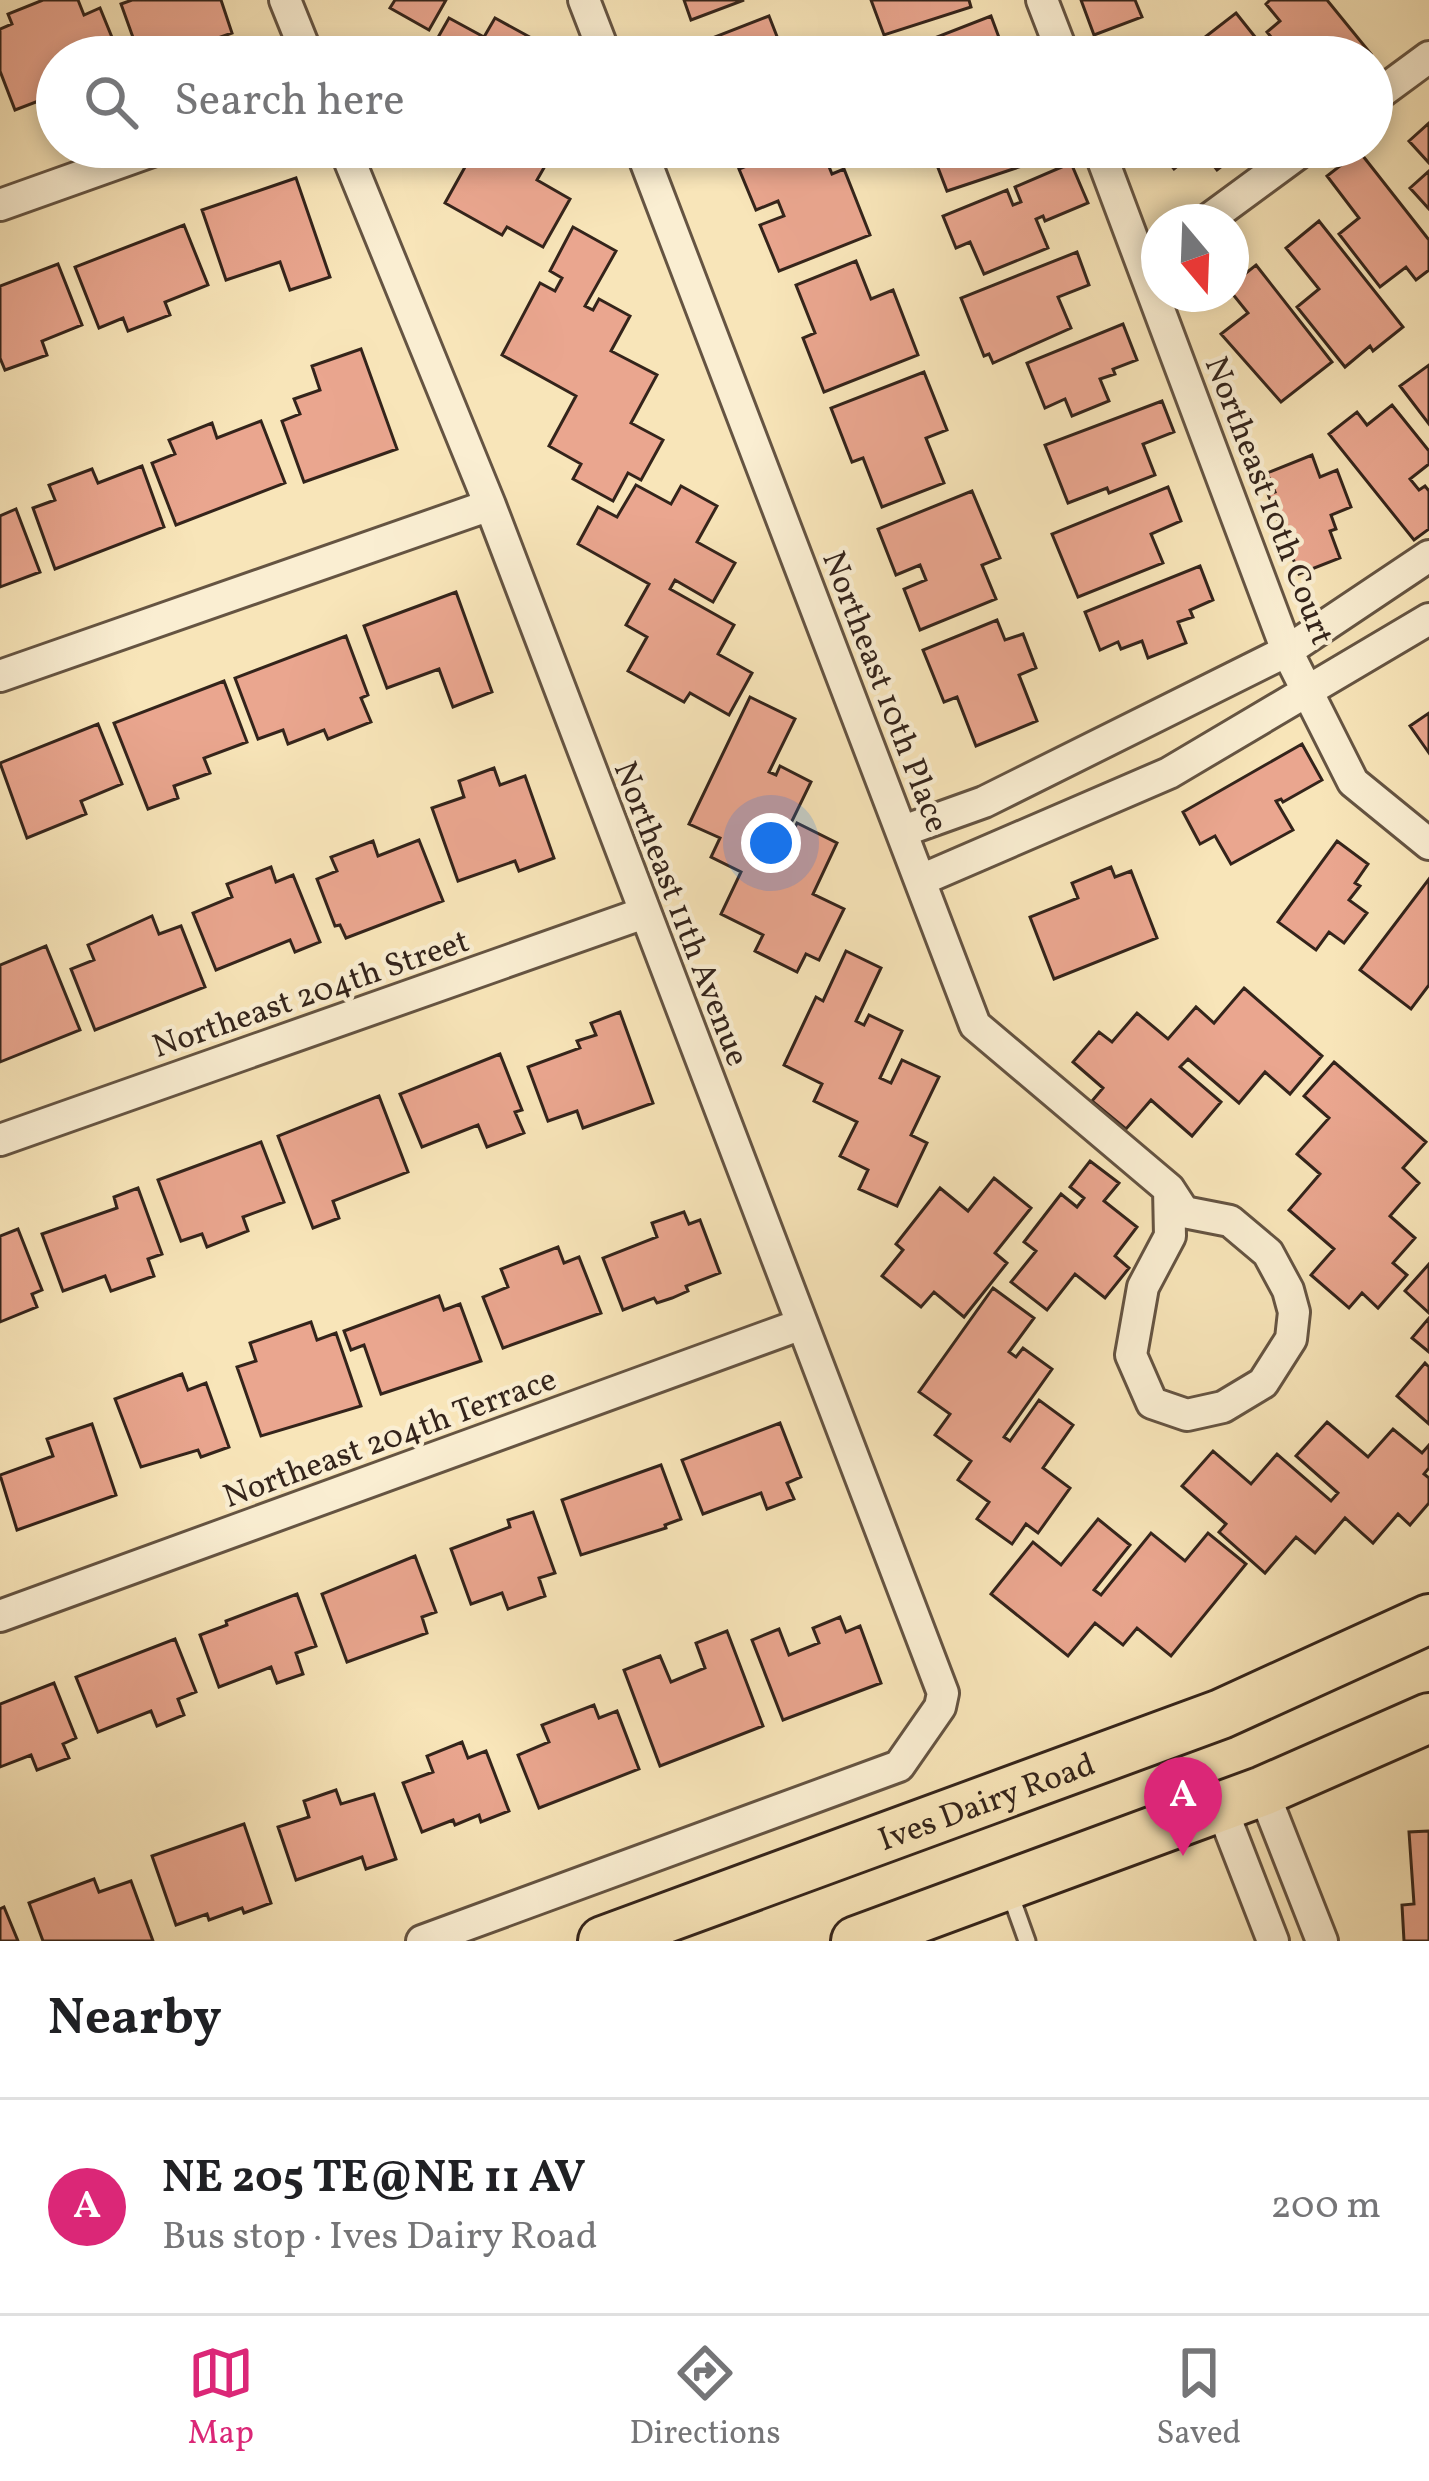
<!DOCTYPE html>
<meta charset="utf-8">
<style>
body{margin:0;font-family:Vollkorn,serif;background:#f6f6f6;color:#202124}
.compass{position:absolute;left:1141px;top:204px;width:108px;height:108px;border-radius:50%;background:#fff;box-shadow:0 6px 18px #0003;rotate:161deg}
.you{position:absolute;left:771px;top:843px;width:42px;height:42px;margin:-30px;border:9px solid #fff;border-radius:50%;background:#1a73e8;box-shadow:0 0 0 18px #1a73e833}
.badge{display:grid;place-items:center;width:78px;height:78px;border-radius:50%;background:#db2777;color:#fff;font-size:39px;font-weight:700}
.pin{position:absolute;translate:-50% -99px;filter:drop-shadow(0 3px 6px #0008)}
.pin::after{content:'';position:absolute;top:63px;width:42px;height:36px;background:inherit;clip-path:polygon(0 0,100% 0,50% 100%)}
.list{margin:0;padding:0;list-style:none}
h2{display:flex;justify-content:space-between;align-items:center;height:156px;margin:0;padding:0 48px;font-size:51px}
h2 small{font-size:39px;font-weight:400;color:#757577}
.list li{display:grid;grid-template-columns:78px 1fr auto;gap:36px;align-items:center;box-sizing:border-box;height:216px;padding:0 48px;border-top:3px solid #e0e0e0}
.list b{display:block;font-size:45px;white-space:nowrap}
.list p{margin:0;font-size:39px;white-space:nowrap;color:#757577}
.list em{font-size:39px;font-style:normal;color:#757577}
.icon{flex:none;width:66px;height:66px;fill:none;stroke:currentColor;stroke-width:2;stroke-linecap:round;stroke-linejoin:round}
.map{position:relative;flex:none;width:1429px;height:1941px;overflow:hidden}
.search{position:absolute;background:#fff;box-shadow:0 6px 18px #0003;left:36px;right:36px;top:36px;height:132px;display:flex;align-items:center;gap:30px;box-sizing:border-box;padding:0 42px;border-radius:66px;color:#757577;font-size:45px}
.sheet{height:372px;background:#fff}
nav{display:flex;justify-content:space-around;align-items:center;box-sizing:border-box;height:168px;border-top:3px solid #e0e0e0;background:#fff;font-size:33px;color:#757577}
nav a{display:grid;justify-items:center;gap:6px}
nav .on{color:#db2777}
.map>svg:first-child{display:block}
</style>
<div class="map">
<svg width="1429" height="1941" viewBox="0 0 1429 1941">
<rect width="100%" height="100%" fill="#f8e5b9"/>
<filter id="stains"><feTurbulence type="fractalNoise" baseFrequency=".00167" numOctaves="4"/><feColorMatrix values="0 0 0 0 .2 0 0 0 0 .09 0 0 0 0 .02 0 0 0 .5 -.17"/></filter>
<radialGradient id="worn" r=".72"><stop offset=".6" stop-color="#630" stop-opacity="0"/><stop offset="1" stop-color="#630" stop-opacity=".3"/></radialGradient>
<path fill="#eaa68f" stroke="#34241b" stroke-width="3" d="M43 0H78L84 15 100 8 120 57H57V94L15 110 0 71V29L12 24 8 14Z
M132 0H221L232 33 165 57H140L121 4Z
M395 0H446L429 30 390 8Z
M684 0H744L691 20Z
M871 0H969L971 7 884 35Z
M1081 0H1135L1142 17 1094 35Z
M1270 0H1327L1371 54 1367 57H1316L1308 46 1295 57H1287L1267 32 1280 21 1266 4Z
M1236 13 1271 57H1184L1182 55Z
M769 16 785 57H693L689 47Z
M991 16 1004 51 994 57H909L906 49Z
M449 18 484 37 495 18 537 41 527 57H408L417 40 432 48Z
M1429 123V163L1409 141Z
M444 147H544L553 152 537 180 570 199 543 247 507 227 502 235 445 203 465 167 441 153Z
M794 147H821L832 174 844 169 870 235 779 271 760 225 784 216 778 201 756 210 739 169Z
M930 147H1028L1034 162 947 191Z
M1156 147H1244L1245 148 1217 170 1200 148 1174 169Z
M1359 151 1429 240V270L1416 280 1406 267 1380 287 1339 234 1359 218 1327 176Z
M1071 163 1088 203 1045 221 1043 216 1036 219 1048 248 984 274 970 242 956 248 943 216 1007 190 1013 205 1021 202 1015 187Z
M1429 171V209L1410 188Z
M296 178 330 277 290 290 280 262 226 280 202 210Z
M1319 221 1403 327 1373 351 1370 346 1345 367 1297 307 1319 289 1286 248Z
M184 225 208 285 165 302 170 315 128 331 123 318 99 328 75 267Z
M573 227 616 251 585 306 593 310 599 299 630 316 611 351 657 375 631 423 663 440 641 480 628 473 613 501 573 479 581 464 549 446 576 396 502 355 540 283 555 291 562 278 550 271Z
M1077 252 1089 285 1058 297 1071 328 993 363 989 354 984 356 961 298Z
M856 261 871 299 893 290 918 355 824 392 803 338 815 333 796 285Z
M58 264 82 325 42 341 47 355 5 370 0 358V286Z
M1256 265 1332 362 1281 402 1221 334 1248 313 1231 292V285Z
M1123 324 1137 360 1113 369 1115 374 1100 379 1109 401 1072 416 1065 399 1045 408 1027 363Z
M361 349 397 449 304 482 282 421 300 414 294 399 320 390 312 366Z
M1429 365V424L1400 386Z
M924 372 947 430 926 438 944 483 882 507 863 458 852 462 831 408Z
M1162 401 1174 432 1143 444 1155 475 1109 493 1107 488 1068 503 1045 445Z
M1392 405 1429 451V464L1410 479 1419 490 1425 486 1429 491V529L1414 540 1329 434 1357 412 1367 425Z
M261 421 285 483 176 525 152 463 175 454 169 440 212 423 217 438Z
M1312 455 1320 477 1337 470 1351 507 1331 515 1336 529 1330 531 1340 558 1299 574 1268 494 1275 492 1267 473Z
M142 466 164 527 55 569 33 508 55 500 49 485 92 469 98 483Z
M636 485 671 504 681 486 717 506 697 542 735 563 713 602 675 580 670 589 734 625 718 654 752 673 729 715 690 693 684 702 628 671 647 637 626 625 649 584 578 544 598 507 617 517Z
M1168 487 1181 521 1151 534 1163 563 1078 597 1052 534Z
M972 491 1000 558 982 565 996 599 920 630 904 589 926 580 920 565 896 575 878 529Z
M16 509 40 572 0 587V516Z
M1200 566 1213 600 1190 610 1193 617 1178 622 1186 643 1148 658 1142 641 1121 649 1118 642 1100 650 1085 612Z
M456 592 492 692 453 707 439 669 387 688 364 626Z
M997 620 1005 640 1023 634 1036 668 1019 675 1037 721 976 746 957 697 944 702 923 650Z
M346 636 368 695 361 698 371 722 328 739 324 730 288 744 283 730 258 739 235 678Z
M224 681 247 742 204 758 210 773 174 786 178 798 148 809 114 723Z
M750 697 795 719 769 772 776 775 780 766 811 782 773 860 778 862 797 823 837 843 813 894 844 909 819 960 806 954 797 972 755 951 763 935 721 914 741 872 711 857 720 838 689 824Z
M1429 713V753L1410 726Z
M98 724 122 784 81 801 86 814 27 838 0 763Z
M1302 744 1322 780 1283 802 1281 799 1276 801 1293 830 1231 864 1215 836 1200 844 1183 812Z
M494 768 500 785 525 776 554 858 519 871 515 861 458 881 432 808 464 797 459 781Z
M419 840 443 901 346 938 340 925 335 926 317 879 337 871 331 857 373 841 378 856Z
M1337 841 1368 864 1355 883 1360 886 1349 900 1367 913 1344 943 1329 932 1316 950 1278 922Z
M271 867 276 882 293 875 320 942 295 952 290 940 216 970 193 913 232 897 227 884Z
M1111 867 1115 877 1131 871 1157 938 1054 979 1030 917 1078 898 1072 883Z
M1429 879V985L1411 1009 1360 970Z
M152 916 159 934 181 926 205 987 95 1030 71 969 94 960 88 945Z
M46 946 80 1030 0 1062V965Z
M846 951 881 968 856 1021 864 1025 869 1015 902 1031 880 1078 891 1083 902 1060 939 1077 911 1135 927 1143 897 1206 859 1189 868 1170 840 1156 857 1122 814 1101 822 1084 784 1065 816 997 823 1001Z
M1244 988 1322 1056 1290 1094 1265 1072 1239 1103 1188 1059 1180 1067 1221 1102 1192 1136 1151 1100 1126 1129 1092 1101 1103 1088 1073 1062 1099 1032 1112 1042 1137 1013 1168 1039 1196 1007 1214 1023Z
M620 1012 653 1103 583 1128 577 1111 548 1121 528 1067 580 1048 577 1041 596 1035 591 1023Z
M500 1054 522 1110 515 1112 524 1133 487 1147 478 1125 422 1147 400 1094Z
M1334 1062 1426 1142 1403 1168 1419 1183 1390 1216 1415 1238 1393 1263 1407 1275 1378 1308 1362 1293 1349 1308 1311 1275 1334 1249 1289 1210 1320 1174 1297 1154 1329 1118 1304 1096Z
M379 1096 408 1172 333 1201 339 1218 313 1228 278 1136Z
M261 1142 284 1202 243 1217 248 1231 207 1247 202 1234 181 1241 158 1180Z
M1090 1161 1119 1183 1104 1201 1137 1227 1115 1256 1129 1268 1105 1298 1075 1274 1047 1310 1011 1282 1036 1251 1024 1242 1061 1194 1077 1207 1084 1198 1070 1187Z
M994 1178 1031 1208 995 1253 1007 1263 964 1317 934 1292 921 1307 882 1276 903 1250 896 1244 940 1188 968 1211Z
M138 1188 162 1254 148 1259 154 1276 111 1291 105 1276 63 1291 42 1234 117 1208 114 1197Z
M684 1212 689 1224 700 1220 720 1273 686 1286 688 1291 672 1298 657 1303 654 1298 623 1310 603 1258 657 1237 652 1223Z
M18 1229 42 1290 32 1294 37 1307 0 1322V1236Z
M558 1247 564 1263 579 1257 601 1313 503 1348 483 1297 508 1287 501 1269Z
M1429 1264V1313L1405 1291Z
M993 1288 1034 1318 1009 1352 1016 1357 1023 1348 1052 1369 1004 1437 1010 1441 1039 1400 1073 1425 1043 1468 1070 1488 1038 1533 1026 1524 1012 1544 977 1519 989 1502 958 1480 971 1461 935 1435 950 1414 919 1392Z
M439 1296 444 1310 460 1304 481 1361 381 1394 364 1345 351 1350 344 1331Z
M1429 1318V1352L1412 1338Z
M311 1322 317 1340 336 1333 361 1406 261 1436 237 1367 256 1361 250 1343Z
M1425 1363 1429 1367V1424L1397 1396Z
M182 1374 188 1390 206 1383 229 1447 201 1457 198 1450 141 1467 115 1399Z
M1327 1422 1368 1457 1393 1429 1422 1453 1429 1445V1468L1424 1474 1429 1478V1503L1410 1525 1398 1514 1373 1543 1345 1518 1315 1553 1296 1537 1265 1573 1219 1532 1226 1524 1182 1486 1213 1451 1251 1484 1277 1454 1331 1501 1338 1493 1296 1456Z
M780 1423 801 1477 787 1483 794 1499 767 1509 761 1493 703 1514 682 1460Z
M92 1424 116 1495 17 1530 0 1475 53 1456 47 1439Z
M661 1465 681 1519 665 1525 666 1528 581 1555 562 1500Z
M533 1512 555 1573 539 1578 545 1596 508 1609 502 1593 471 1604 451 1549 510 1527 508 1520Z
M1098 1519 1130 1545 1094 1590 1101 1595 1151 1533 1185 1561 1208 1533 1246 1564 1171 1656 1137 1628 1123 1645 1095 1623 1068 1656 991 1594 1033 1542 1061 1565Z
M415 1556 436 1612 422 1617 427 1633 347 1662 322 1594Z
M297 1594 316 1646 296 1653 303 1674 277 1683 271 1667 219 1687 200 1635 227 1625 226 1621Z
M840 1617 846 1632 860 1626 881 1683 783 1720 752 1640 779 1629 789 1655 819 1643 813 1628Z
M727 1631 763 1726 660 1766 624 1670 660 1656 671 1682 705 1668 696 1643Z
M175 1639 196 1692 178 1699 184 1715 157 1726 151 1711 98 1732 76 1677Z
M54 1683 76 1738 63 1744 69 1758 37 1770 31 1755 0 1767V1704Z
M594 1705 599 1718 617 1711 639 1769 539 1808 518 1755 549 1742 542 1725Z
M462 1742 468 1758 486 1751 509 1811 481 1822 479 1815 455 1825 453 1820 422 1832 403 1783 433 1772 427 1756Z
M336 1790 341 1804 374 1794 396 1859 366 1869 362 1857 296 1880 278 1827 309 1817 304 1801Z
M244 1824 271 1903 244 1913 242 1908 209 1920 207 1914 176 1925 152 1856Z
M1429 1831V1941H1404L1402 1905 1414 1904 1409 1832Z
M94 1879 99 1892 131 1881 153 1941H43L29 1903Z
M4 1907 18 1941H0V1909Z"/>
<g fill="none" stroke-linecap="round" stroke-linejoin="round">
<defs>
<path id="service" d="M1008 1888 1027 1941"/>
<path id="minor" d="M285 0 308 57
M584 0 606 57
M1042 0 1064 57
M1372 99 1429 57
M344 147 490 505 943 1693 940 1707 899 1766 422 1941
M640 147 975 1025 1169 1189 1184 1212 1230 1221 1268 1253 1288 1290 1294 1312 1291 1339 1263 1383 1223 1407 1187 1415 1152 1403 1131 1355 1143 1287 1170 1236 1169 1189
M1098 147 1287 651 1353 782 1429 844
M0 205 163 147
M1205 222 1307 147
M0 676 490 505
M903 831 984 802 1287 651 1429 556
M921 880 1169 773 1429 619
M0 1140 644 913
M0 1616 802 1324
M1263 1791 1322 1941
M1221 1807 1273 1941"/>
<g id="primary">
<path id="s1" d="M603 1941 1221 1714 1429 1619"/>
<path d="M856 1941 1263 1791 1429 1718"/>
</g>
</defs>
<use href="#service" stroke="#655442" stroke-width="21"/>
<use href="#minor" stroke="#655442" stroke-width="36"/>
<use href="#primary" stroke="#34241b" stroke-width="54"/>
<use href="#service" stroke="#faeed2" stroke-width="15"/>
<use href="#minor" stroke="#faeed2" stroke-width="30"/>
<use href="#primary" stroke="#f8e5b9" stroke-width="48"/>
</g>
<g text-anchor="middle" stroke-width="9" stroke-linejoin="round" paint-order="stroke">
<g font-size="33" fill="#34241b" stroke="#faeed2">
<text transform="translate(1271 500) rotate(69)" y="12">Northeast 10th Court</text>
<text transform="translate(887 691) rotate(69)" y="12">Northeast 10th Place</text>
<text transform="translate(683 913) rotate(69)" y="12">Northeast 11th Avenue</text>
<text transform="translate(310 992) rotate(-19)" y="12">Northeast 204th Street</text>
<text transform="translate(389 1436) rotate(-20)" y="12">Northeast 204th Terrace</text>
<text dy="12" stroke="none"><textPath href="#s1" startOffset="408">Ives Dairy Road</textPath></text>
</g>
</g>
<rect width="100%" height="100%" filter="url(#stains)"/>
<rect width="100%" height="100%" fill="url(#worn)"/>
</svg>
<svg class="compass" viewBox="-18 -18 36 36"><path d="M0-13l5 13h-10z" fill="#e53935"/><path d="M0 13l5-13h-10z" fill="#757577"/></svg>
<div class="you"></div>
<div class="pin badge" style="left:1183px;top:1856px">A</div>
<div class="search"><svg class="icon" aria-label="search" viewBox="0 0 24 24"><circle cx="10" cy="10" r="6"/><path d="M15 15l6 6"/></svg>Search here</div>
</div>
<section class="sheet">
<h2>Nearby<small></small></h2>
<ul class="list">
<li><span class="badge">A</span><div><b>NE 205 TE@NE 11 AV</b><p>Bus stop · Ives Dairy Road</p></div><em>200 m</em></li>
</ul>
</section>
<nav>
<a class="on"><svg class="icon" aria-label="map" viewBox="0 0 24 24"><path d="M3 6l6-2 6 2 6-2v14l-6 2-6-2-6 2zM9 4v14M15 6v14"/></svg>Map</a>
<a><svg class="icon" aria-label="directions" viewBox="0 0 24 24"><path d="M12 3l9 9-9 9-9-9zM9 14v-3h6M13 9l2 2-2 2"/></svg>Directions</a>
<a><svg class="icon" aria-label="saved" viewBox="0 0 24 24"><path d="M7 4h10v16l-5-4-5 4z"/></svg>Saved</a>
</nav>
